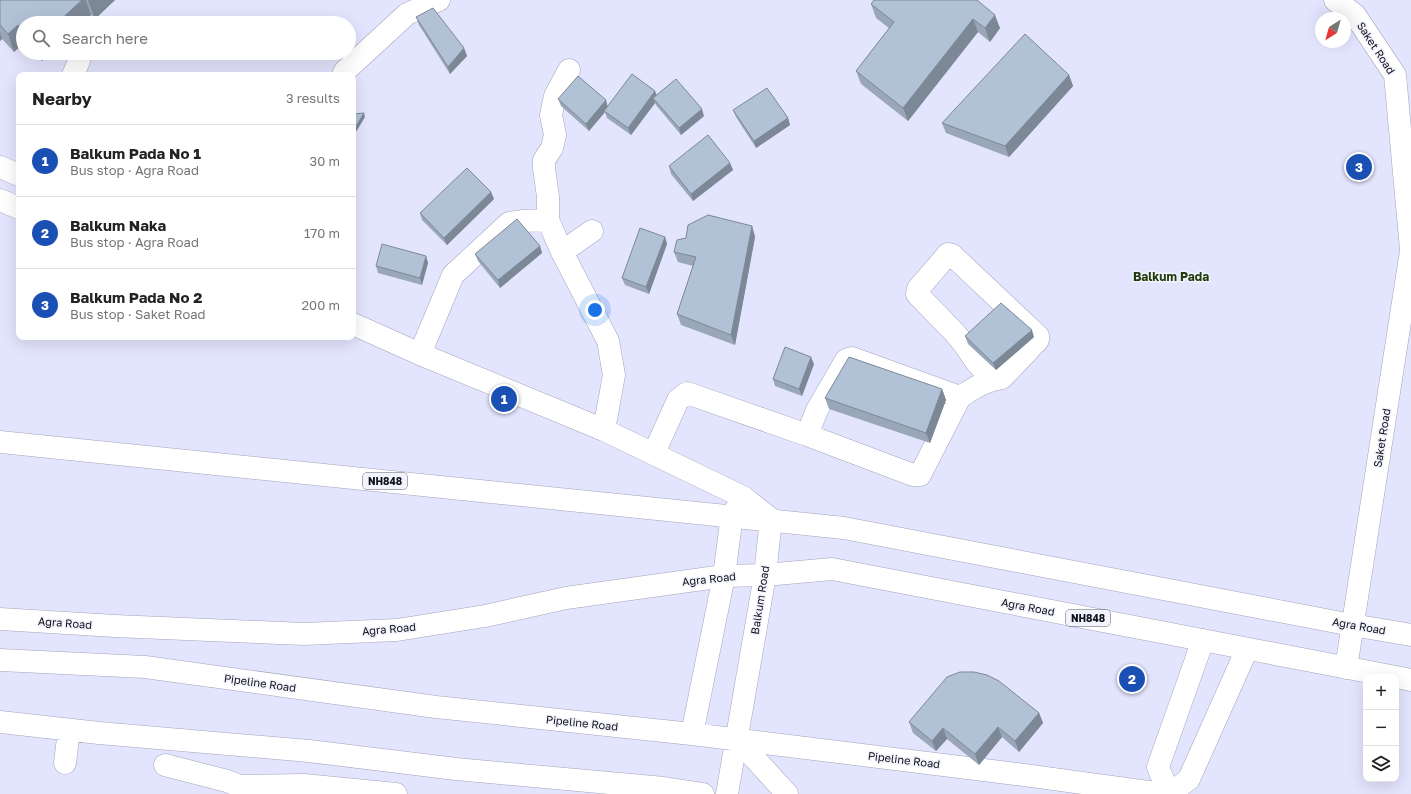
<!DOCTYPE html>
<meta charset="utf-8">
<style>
body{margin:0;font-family:"Golos Text",sans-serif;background:#f6f6f6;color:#222}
.controls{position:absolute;right:12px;bottom:12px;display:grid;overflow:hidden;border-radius:8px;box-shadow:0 4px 16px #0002}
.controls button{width:36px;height:36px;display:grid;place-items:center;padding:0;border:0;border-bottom:1px solid #e0e0e0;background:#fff;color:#222;font:20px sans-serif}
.compass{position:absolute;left:1315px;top:12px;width:36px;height:36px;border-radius:50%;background:#fff;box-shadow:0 4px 16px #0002;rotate:217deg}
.you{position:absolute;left:595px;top:310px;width:14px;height:14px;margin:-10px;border:3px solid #fff;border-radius:50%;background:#1a73e8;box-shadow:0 0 0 6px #1a73e833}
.badge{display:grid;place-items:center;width:26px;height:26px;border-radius:50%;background:#1a73e8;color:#fff;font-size:13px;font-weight:700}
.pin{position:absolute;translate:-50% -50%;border:2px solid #fff;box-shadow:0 1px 4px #0006}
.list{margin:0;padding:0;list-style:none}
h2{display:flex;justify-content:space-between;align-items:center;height:52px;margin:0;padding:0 16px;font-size:17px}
h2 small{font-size:13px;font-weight:400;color:#767676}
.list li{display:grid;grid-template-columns:26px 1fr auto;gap:12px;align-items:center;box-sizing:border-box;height:72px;padding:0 16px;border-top:1px solid #e0e0e0}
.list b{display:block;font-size:15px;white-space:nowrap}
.list p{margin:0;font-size:13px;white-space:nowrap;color:#767676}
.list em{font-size:13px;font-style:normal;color:#767676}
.icon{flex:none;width:22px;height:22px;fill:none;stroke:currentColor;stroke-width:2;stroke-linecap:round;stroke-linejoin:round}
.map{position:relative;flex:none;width:1411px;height:794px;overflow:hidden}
.search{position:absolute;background:#fff;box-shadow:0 4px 16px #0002;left:16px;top:16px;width:340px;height:44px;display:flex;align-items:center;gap:10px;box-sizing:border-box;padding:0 14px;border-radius:22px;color:#767676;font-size:15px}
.panel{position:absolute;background:#fff;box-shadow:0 4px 16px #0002;left:16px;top:72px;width:340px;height:268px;border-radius:8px}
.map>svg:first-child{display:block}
</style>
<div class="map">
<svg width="1411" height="794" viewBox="0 0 1411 794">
<rect width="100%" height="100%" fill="#e3e4fd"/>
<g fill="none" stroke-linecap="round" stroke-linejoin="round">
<defs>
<path id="minor" d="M73 75 79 61
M343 75 345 71 407 14 439 0
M0 167 19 175
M0 200 19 208
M548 220V197L544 168V160L552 148 555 135 551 115 555 96 569 70
M562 252 592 231
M353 324 420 354 604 430 743 497 771 519 765 575 727 794
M420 354 453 275 509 223 522 221 548 220 562 252 608 341 614 375 604 430
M960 397C973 389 985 380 1002 378L1038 340V336L952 255 948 254 918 289 917 294 954 332 964 344 977 363 992 379
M654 453 678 400 687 393 807 435 913 475H920L960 397 852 358 846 360 817 410 807 435
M0 660 145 667 436 707 692 734 1016 774 1163 794
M0 722 99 733 309 751 456 769 664 788 703 794
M692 734 724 576 732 515 742 500
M737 739 787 794
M65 763 69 730
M165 765 227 781 239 786 304 785 396 794
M1169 794 1158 767 1203 640
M1170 794 1189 779 1247 649"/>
<path id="major" d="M1335 0 1355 15 1395 75 1411 249
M1346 668 1411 251"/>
<path id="highway" d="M0 442 844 528 1352 625 1411 635
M0 619 115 626 304 634 397 630 485 616 566 598 724 576 765 575 832 569 1411 680"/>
</defs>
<use href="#minor" stroke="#a3a4bb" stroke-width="23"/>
<use href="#major" stroke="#a3a4bb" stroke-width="23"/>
<use href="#highway" stroke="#a3a4bb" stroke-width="23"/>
<use href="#minor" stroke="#fff" stroke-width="22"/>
<use href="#major" stroke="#fff" stroke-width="22"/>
<use href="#highway" stroke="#fff" stroke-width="22"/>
</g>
<path fill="#99a7b8" d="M0 0H115L95 19 91 15 23 23V44L14 52 2 39 0 41Z
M977 0 1000 28 990 42 978 32 908 121 861 84 856 71 889 28 876 18 871 4Z
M416 17 464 48 467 56 450 74 419 25Z
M35 53H51L42 61Z
M1069 75 1073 86 1009 157 946 133 942 123Z
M657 95 704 116 681 135 656 105 655 103 631 135 607 118 605 112 589 131 561 106 558 99 608 106Z
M733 110 788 118 790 125 756 148 736 117Z
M730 163 733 170 693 201 671 174 669 166Z
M491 192 494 199 447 245 422 220 420 213Z
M752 226 755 237 735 345 681 325 677 314 693 266 678 262 674 252Z
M665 237 667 244 649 294 625 285 622 278Z
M540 246 542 253 500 288 478 261 475 254Z
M426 256 428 263 422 285 378 273 376 266Z
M965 336 1034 337 996 370 968 344Z
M814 364 802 396 775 386 773 379Z
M942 389 946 400 930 443 829 409 825 398Z
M1039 713 1043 723 1019 752 1002 737 979 765 947 739 936 751 913 733 909 722Z"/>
<path fill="#7d8896" d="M82 0H86L91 15 83 23H57Z
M89 0H115L95 19 88 1Z
M995 15 1000 28 990 42 985 28Z
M973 19 978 32 908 121 903 108Z
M18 25 23 38V44L14 52 8 34Z
M0 32 2 39 0 41Z
M464 48 467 56 450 74 448 67Z
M39 53H51L42 61Z
M1069 75 1073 86 1009 157 1005 146Z
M655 91 658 98H653L655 103 631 135 628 128Z
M606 100 608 108 604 111 605 112 589 131 586 124Z
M702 109 704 116 681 135 679 128Z
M364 113 365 117 353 137V131Z
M788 118 790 125 756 148 754 141Z
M730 163 733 170 693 201 691 194Z
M491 192 494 199 447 245 444 238Z
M752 226 755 237 735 345 731 335Z
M665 237 667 244 649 294 646 287Z
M540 246 542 253 500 288 498 280Z
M426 256 428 263 422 285 420 278Z
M1032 330 1034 337 996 370 993 363Z
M811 357 814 364 802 396 799 389Z
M942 389 946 400 930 443 926 433Z
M1039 713 1043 723 1019 752 1015 741Z
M998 727 1002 737 979 765 975 754Z
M943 728 947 739 936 751 932 741Z"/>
<path fill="#b2c2d6" stroke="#7d8896" d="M0 0H82L57 23H23V30L18 25 8 34 0 25Z
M874 0H977L995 15 985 28 973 19 903 108 856 71 894 22 871 4Z
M433 8 464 48 448 67 416 17Z
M1025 34 1069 75 1005 146 942 123Z
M632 74 655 91 628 128 604 111Z
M578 76 606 100 586 124 558 99Z
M676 79 702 109 679 128 653 98Z
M767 88 788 118 754 141 733 110Z
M364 113 353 131V114Z
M708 135 730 163 691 194 669 166Z
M467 168 491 192 444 238 420 213Z
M708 215 752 226 731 335 677 314 696 257 674 252 677 240 686 238 688 225Z
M517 219 540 246 498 280 475 254Z
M640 228 665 237 646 287 622 278Z
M382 244 426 256 420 278 376 266Z
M1001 303 1032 330 993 363 965 336Z
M785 347 811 357 799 389 773 379Z
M849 357 942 389 926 433 825 398Z
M960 672H974L987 675 999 681 1039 713 1015 741 998 727 975 754 943 728 932 741 909 722 947 677Z"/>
<g text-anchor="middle" stroke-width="3" stroke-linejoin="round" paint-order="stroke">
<g fill="#f2f3fd" stroke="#54565e" stroke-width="1">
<rect x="363" y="473" width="44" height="16" rx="3"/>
<rect x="1066" y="610" width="44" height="16" rx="3"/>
</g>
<g font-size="10" font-weight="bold" fill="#11121a">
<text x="385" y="485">NH848</text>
<text x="1088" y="622">NH848</text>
</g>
<g font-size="11" fill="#11121a" stroke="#f2f3fd">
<text transform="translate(1376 48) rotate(57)" y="4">Saket Road</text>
<text transform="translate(1382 438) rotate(-81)" y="4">Saket Road</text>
<text transform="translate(709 579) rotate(-6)" y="4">Agra Road</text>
<text transform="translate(760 600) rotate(-81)" y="4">Balkum Road</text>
<text transform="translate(1028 607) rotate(11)" y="4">Agra Road</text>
<text transform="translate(65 623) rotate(4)" y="4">Agra Road</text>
<text transform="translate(1359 626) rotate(10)" y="4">Agra Road</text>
<text transform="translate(389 629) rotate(-5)" y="4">Agra Road</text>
<text transform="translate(260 683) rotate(8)" y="4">Pipeline Road</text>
<text transform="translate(582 723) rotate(6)" y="4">Pipeline Road</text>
<text transform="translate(904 760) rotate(7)" y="4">Pipeline Road</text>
</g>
<g font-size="12" font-weight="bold" fill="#213d0d" stroke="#f2f3fd">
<text x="1171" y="281">Balkum Pada</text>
</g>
</g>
</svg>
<div class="controls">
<button>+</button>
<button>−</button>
<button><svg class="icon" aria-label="layers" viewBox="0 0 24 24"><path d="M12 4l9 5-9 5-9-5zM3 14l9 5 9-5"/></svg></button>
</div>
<svg class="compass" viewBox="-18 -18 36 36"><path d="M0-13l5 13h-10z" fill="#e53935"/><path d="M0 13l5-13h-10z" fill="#767676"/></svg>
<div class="you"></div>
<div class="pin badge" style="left:504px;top:399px;background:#1a4fb4">1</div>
<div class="pin badge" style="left:1132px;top:679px;background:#1a4fb4">2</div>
<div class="pin badge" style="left:1359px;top:167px;background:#1a4fb4">3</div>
<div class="search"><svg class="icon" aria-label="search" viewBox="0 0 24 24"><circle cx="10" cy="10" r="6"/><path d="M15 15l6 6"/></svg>Search here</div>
<section class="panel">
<h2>Nearby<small>3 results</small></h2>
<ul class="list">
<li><span class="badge" style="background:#1a4fb4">1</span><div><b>Balkum Pada No 1</b><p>Bus stop · Agra Road</p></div><em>30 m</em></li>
<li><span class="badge" style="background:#1a4fb4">2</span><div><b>Balkum Naka</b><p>Bus stop · Agra Road</p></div><em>170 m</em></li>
<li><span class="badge" style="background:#1a4fb4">3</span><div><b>Balkum Pada No 2</b><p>Bus stop · Saket Road</p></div><em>200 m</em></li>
</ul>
</section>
</div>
